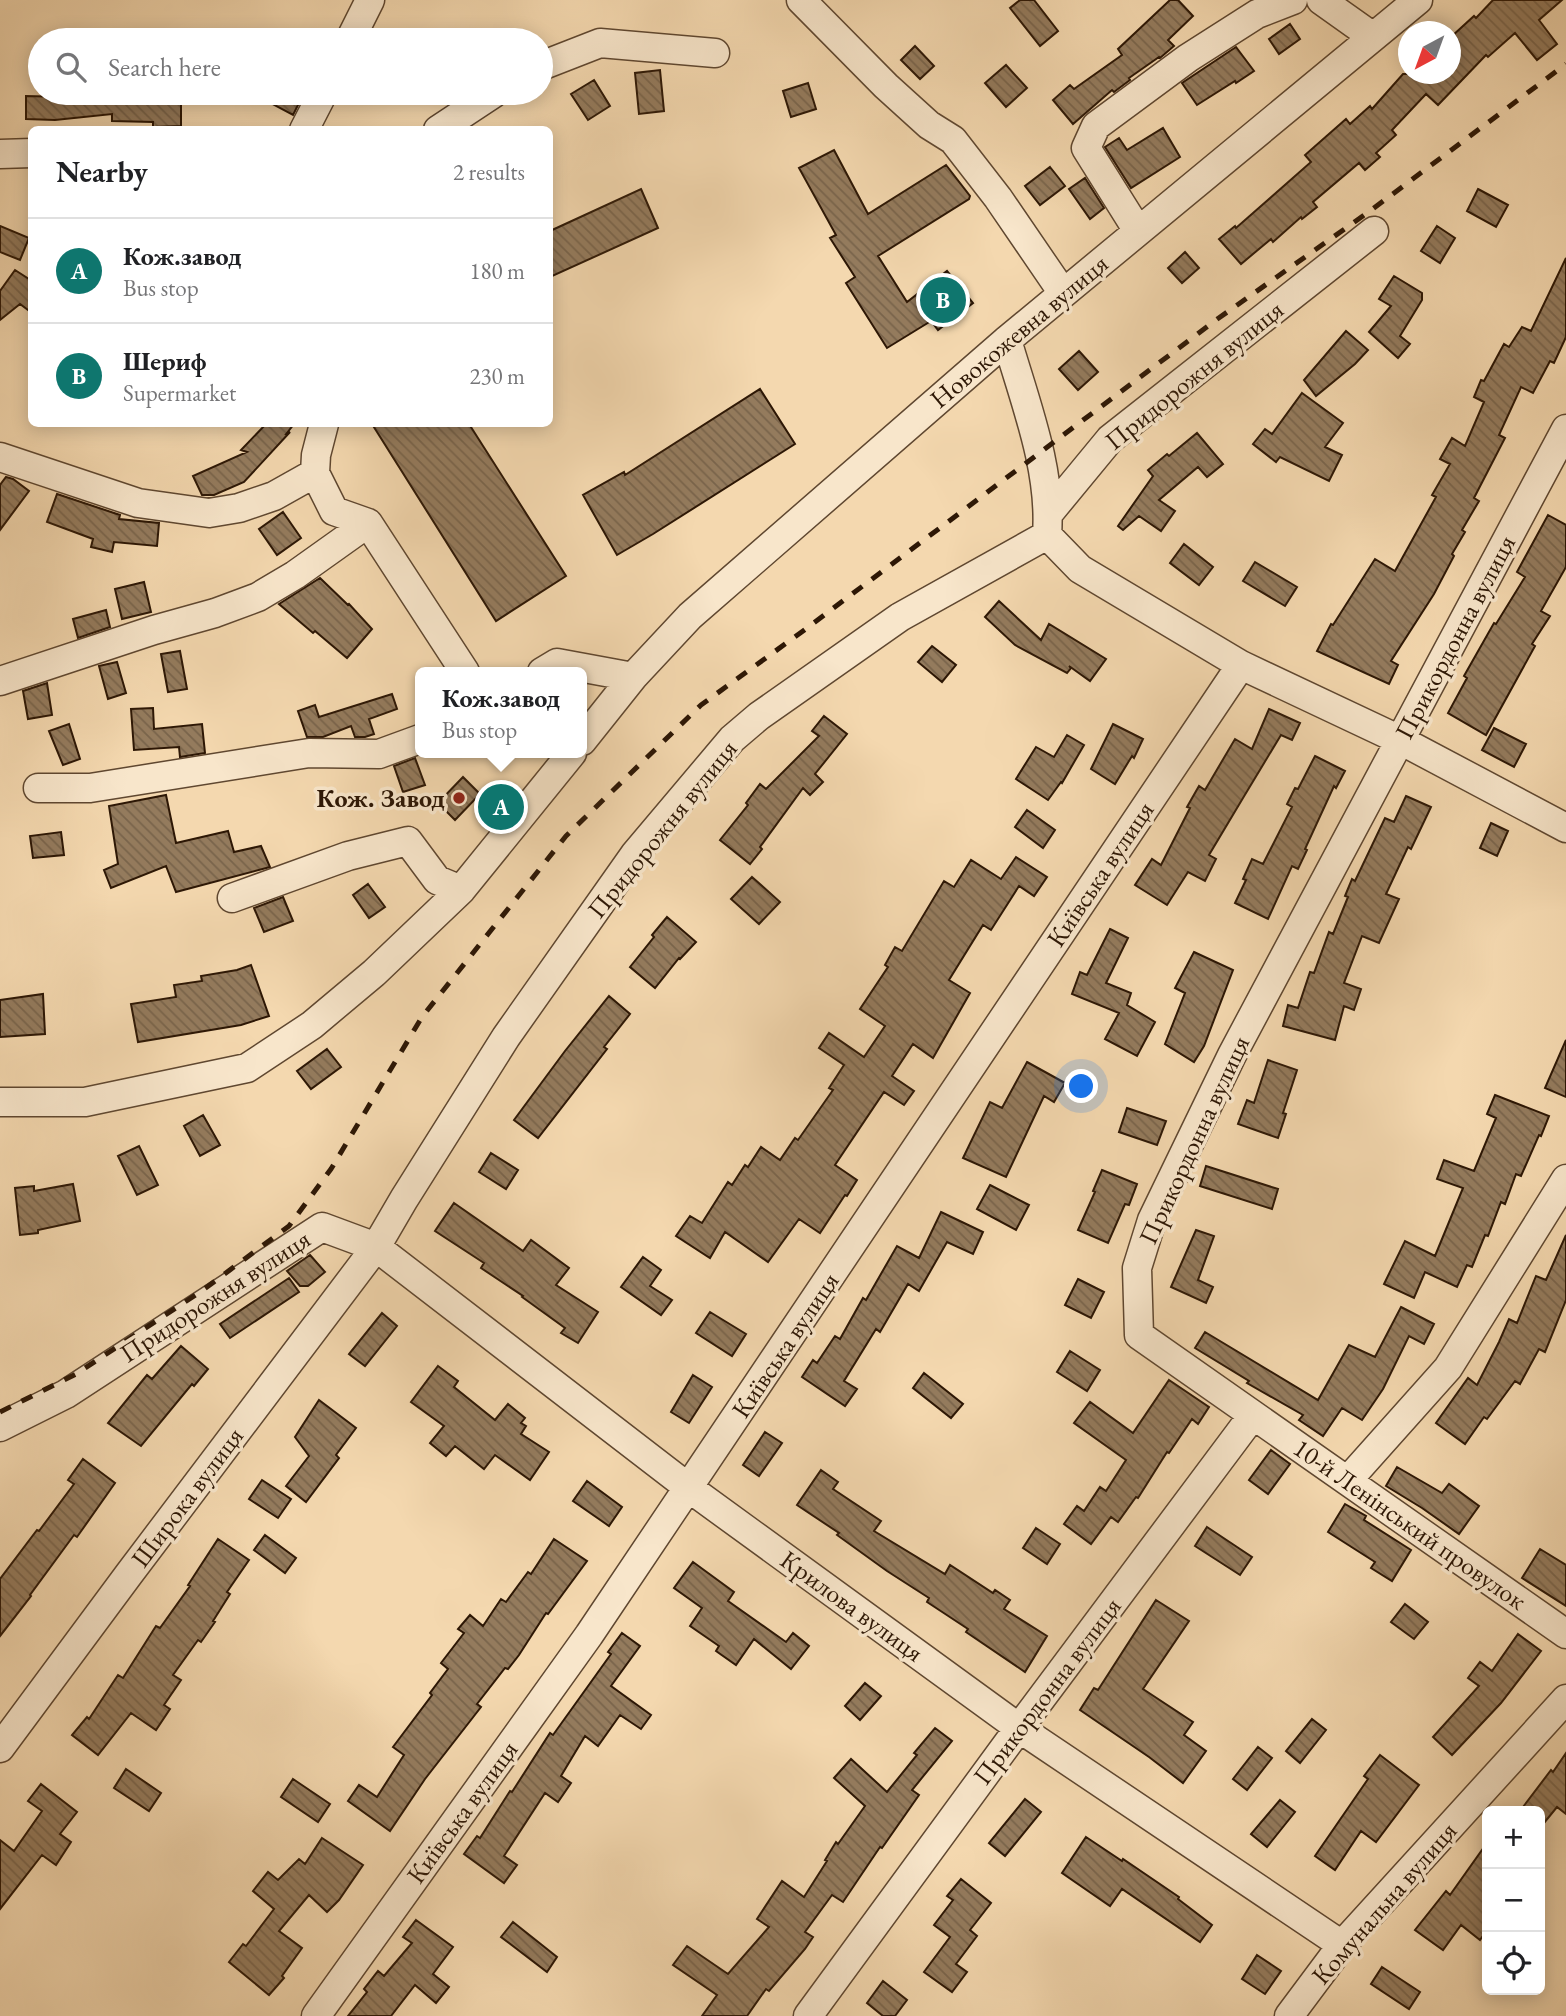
<!DOCTYPE html>
<meta charset="utf-8">
<style>
body{margin:0;font-family:"EB Garamond",serif;background:#f6f6f6;color:#202124}
.controls{position:absolute;right:21px;bottom:21px;display:grid;overflow:hidden;border-radius:10px;box-shadow:0 4px 18px #0003}
.controls button{width:63px;height:63px;display:grid;place-items:center;padding:0;border:0;border-bottom:2px solid #e0e0e0;background:#fff;color:#202124;font:35px sans-serif}
.compass{position:absolute;left:1398px;top:21px;width:63px;height:63px;border-radius:50%;background:#fff;box-shadow:0 4px 18px #0003;rotate:221deg}
.you{position:absolute;left:1082px;top:1087px;width:24px;height:24px;margin:-18px;border:5px solid #fff;border-radius:50%;background:#1a73e8;box-shadow:0 0 0 10px #1a73e833}
.badge{display:grid;place-items:center;width:46px;height:46px;border-radius:50%;background:#0f766e;color:#fff;font-size:23px;font-weight:700}
.pin{position:absolute;translate:-50% -50%;border:4px solid #fff;box-shadow:0 2px 7px #0006}
.popup{position:absolute;left:415px;top:667px;width:172px;height:91px;box-sizing:border-box;display:grid;place-content:center;border-radius:10px;background:#fff;filter:drop-shadow(0 2px 5px #0005);font-size:23px;white-space:nowrap;color:#757577}
.popup b{font-size:26px;color:#202124}
.popup::after{content:'';position:absolute;left:50%;top:100%;margin-left:-14px;border:14px solid transparent;border-top-color:#fff}
.list{margin:0;padding:0;list-style:none}
h2{display:flex;justify-content:space-between;align-items:center;height:91px;margin:0;padding:0 28px;font-size:30px}
h2 small{font-size:23px;font-weight:400;color:#757577}
.list li{display:grid;grid-template-columns:46px 1fr auto;gap:21px;align-items:center;box-sizing:border-box;height:105px;padding:0 28px;border-top:2px solid #e0e0e0}
.list b{display:block;font-size:26px;white-space:nowrap}
.list p{margin:0;font-size:23px;white-space:nowrap;color:#757577}
.list em{font-size:23px;font-style:normal;color:#757577}
.icon{flex:none;width:38px;height:38px;fill:none;stroke:currentColor;stroke-width:2;stroke-linecap:round;stroke-linejoin:round}
.map{position:relative;flex:none;width:1566px;height:2016px;overflow:hidden}
.search{position:absolute;background:#fff;box-shadow:0 4px 18px #0003;left:28px;top:28px;width:525px;height:77px;display:flex;align-items:center;gap:18px;box-sizing:border-box;padding:0 24px;border-radius:38px;color:#757577;font-size:26px}
.panel{position:absolute;background:#fff;box-shadow:0 4px 18px #0003;left:28px;top:126px;width:525px;height:301px;border-radius:10px}
.map>svg:first-child{display:block}
</style>
<div class="map">
<svg width="1566" height="2016" viewBox="0 0 1566 2016">
<defs>
<pattern id="building-back-hatch" width="6" height="6" patternUnits="userSpaceOnUse" patternTransform="scale(1.75)"><rect width="6" height="6" fill="#947b5d"/><path d="M-1 5l2 2M0 0l6 6M5-1l2 2" fill="none" stroke="#79644b"/></pattern>
</defs>
<rect width="100%" height="100%" fill="#f4d8af"/>
<filter id="stains"><feTurbulence type="fractalNoise" baseFrequency=".00286" numOctaves="4"/><feColorMatrix values="0 0 0 0 .2 0 0 0 0 .09 0 0 0 0 .02 0 0 0 .5 -.17"/></filter>
<radialGradient id="worn" r=".72"><stop offset=".6" stop-color="#630" stop-opacity="0"/><stop offset="1" stop-color="#630" stop-opacity=".3"/></radialGradient>
<path fill="url(#building-back-hatch)" stroke="#2d1705" stroke-width="2" d="M1020 0H1034L1058 31 1040 46 1010 8Z
M1170 0H1178L1193 16 1168 40 1174 46 1160 58 1159 57 1129 78 1130 80 1114 92 1112 90 1073 124 1053 100 1070 85 1074 89 1122 55 1118 49Z
M1493 0H1562L1539 20 1557 44 1537 60 1515 33 1488 57 1486 55 1438 105 1426 94 1392 130 1396 135 1376 153 1380 157 1365 170 1359 163 1313 202 1317 207 1302 219 1301 217 1273 242 1271 239 1241 264 1219 239 1235 226 1236 228 1311 162 1305 155 1346 119 1350 124 1370 106 1372 109 1403 74H1451V37L1474 16 1476 18Z
M1290 24 1300 39 1279 54 1269 39Z
M915 46 934 66 920 79 901 60Z
M1236 47 1254 71 1236 83 1235 81 1197 105 1182 83Z
M1006 65 1027 88 1006 107 985 83Z
M660 70 664 111 639 114 635 73Z
M594 80 610 106 588 120 571 94Z
M808 83 816 109 791 117 783 91Z
M106 93H133V103L181 101V126L153 127V122L112 121V114L55 120 26 119V96L67 97Z
M252 93H304L293 115Z
M1163 128 1180 157 1131 188 1105 147 1119 138 1127 150Z
M834 150 868 214 946 165 970 196 969 199 878 256 907 302 947 271 973 303 938 330 931 321 887 348 846 283 855 277 830 238 836 235 799 168Z
M1050 167 1065 186 1040 205 1025 186Z
M1085 178 1104 208 1090 219 1069 189Z
M641 189 658 228 550 277V231Z
M1478 189 1508 205 1496 227 1467 211Z
M0 226 29 238 20 260 0 252Z
M1437 226 1455 238 1440 263 1421 251Z
M1185 252 1199 268 1182 283 1168 268Z
M1566 258V337L1554 363 1550 361 1533 393 1521 387 1499 435 1505 438 1474 498 1479 501 1462 530 1465 532 1452 554 1454 556 1434 594 1391 661 1398 665 1389 684 1317 651 1331 624 1333 625 1375 559 1395 571 1436 497 1432 495 1450 464 1440 459 1452 438 1465 446 1484 402 1474 397 1481 380 1484 381 1504 344 1509 347 1522 327 1531 331Z
M15 270 32 281V313L20 304 0 320V291Z
M1394 276 1422 293V300L1400 336 1410 344 1398 358 1369 332 1391 306 1379 299Z
M1346 331 1368 350 1355 364 1316 396 1304 380Z
M1079 351 1098 372 1078 390 1059 369Z
M760 389 795 444 653 534 617 555 583 495 624 472 625 475Z
M1302 393 1343 423 1325 447 1342 455 1329 481 1280 457 1276 462 1253 444 1265 429 1272 434Z
M266 424H294L287 433 290 432 244 482 214 495H202L193 476 247 452 241 450Z
M372 424H469L566 576 496 621Z
M1197 433 1223 464 1207 477 1198 467 1159 500 1175 511 1161 531 1139 516 1123 530 1118 526 1153 476 1148 470 1167 454 1169 456Z
M6 477 13 479 29 491 0 530V485Z
M57 494 120 515 119 519 159 523 157 546 114 542 112 552 91 547 93 539 47 522Z
M283 512 301 538 277 555 259 529Z
M1548 515 1566 525V567L1541 611 1550 616 1532 644 1535 646 1486 735 1448 713 1467 678 1464 676 1494 623 1496 624 1525 577 1517 572Z
M1184 544 1213 567 1199 585 1170 563Z
M1255 562 1297 587 1285 606 1243 581Z
M320 578 348 605 349 604 372 629 347 658 315 631 313 633 279 604Z
M144 582 151 612 122 619 115 589Z
M999 601 1041 640 1049 624 1106 659 1090 681 1069 666 1071 668 1067 673 1015 645 985 617Z
M106 610 110 627 78 638 73 619Z
M932 646 956 665 942 682 918 662Z
M180 651 187 689 168 692 161 654Z
M117 662 126 693 108 699 99 666Z
M47 683 52 715 28 719 23 691Z
M392 694 397 709 369 719 374 734 365 737H355L351 726 323 737H307L298 711 315 705 319 717Z
M153 708 154 729 202 724 205 753 180 757 179 747 134 750 131 709Z
M1269 709 1300 723 1292 740 1281 735 1243 798 1209 855 1216 859 1205 881 1188 872 1167 905 1135 885 1152 859 1161 865 1190 808 1187 807 1199 786 1205 790 1235 739 1252 749Z
M824 716 847 734 815 774 823 782 810 795 803 788 760 847 762 849 750 864 720 840 748 805 746 803 760 784 766 789 819 736 812 731Z
M69 724 80 759 63 765 49 731Z
M1113 724 1143 739 1134 758 1132 756 1115 784 1091 769Z
M1494 728 1526 744 1514 767 1482 750Z
M1067 735 1084 745 1062 783 1061 782 1048 800 1016 779 1036 747 1054 757Z
M1315 756 1345 771 1336 788 1334 786 1305 849 1307 850 1298 869 1292 866 1268 919 1235 903 1246 880 1243 879 1252 859 1263 864 1292 807 1287 804 1295 788 1298 789Z
M415 758 425 785 403 792 394 766Z
M463 777 480 794 455 820 438 803Z
M166 795 176 843 228 831 234 852 261 846 270 867 176 892 166 866 111 888 104 870 118 864 109 806Z
M1406 796 1431 807 1411 849 1408 847 1386 894 1399 899 1379 943 1362 936 1344 983 1361 989 1354 1010 1344 1006 1335 1040 1283 1026 1288 1005 1298 1008 1310 972 1314 973 1329 932 1333 934 1348 897 1345 896 1352 879 1355 881 1385 818 1394 822Z
M1027 810 1055 830 1043 848 1015 827Z
M1491 823 1508 831 1497 856 1480 848Z
M61 832 64 855 33 858 30 836Z
M1016 857 1047 877 1034 896 1019 886 991 930 983 925 949 980 970 993 933 1058 913 1044 892 1076 914 1091 904 1105 884 1092 835 1165 857 1180 847 1196 845 1195 820 1233 799 1219 768 1262 725 1232 710 1258 676 1236 690 1216 702 1223 728 1182 732 1185 745 1165 748 1167 761 1147 780 1160 795 1138 798 1140 833 1090 829 1088 844 1065 819 1048 829 1033 864 1057 885 1026 860 1009 888 967 885 965 895 947 902 951 944 881 954 887 971 860 1001 879Z
M752 877 780 902 759 924 731 899Z
M368 884 385 907 369 918 353 895Z
M283 897 293 921 264 932 254 908Z
M667 917 696 942 680 959 679 958 655 988 630 967 654 937 652 935Z
M1110 929 1128 938 1106 983 1131 993 1127 1005 1155 1022 1137 1056 1105 1039 1119 1013 1072 994 1080 972 1087 975Z
M1194 952 1233 970 1204 1046 1194 1062 1165 1044 1185 993 1175 988Z
M251 965 269 1016 241 1025 138 1042 131 1004 176 997 174 985 202 981 201 976 237 970Z
M43 994 45 1034 0 1037V1000Z
M609 996 630 1014 604 1047 607 1049 538 1138 514 1120 565 1051Z
M1566 1040V1097L1545 1088Z
M327 1049 341 1067 311 1089 297 1071Z
M1268 1060 1297 1070 1283 1113 1286 1114 1278 1138 1238 1124 1247 1100 1254 1103Z
M1027 1062 1065 1083 1054 1102 1044 1096 1006 1177 963 1158 990 1102 1002 1108Z
M1495 1095 1549 1116 1541 1136 1539 1135 1521 1176 1516 1174 1505 1204 1501 1202 1488 1236 1485 1235 1472 1267 1467 1265 1457 1287 1425 1272 1414 1298 1384 1284 1405 1241 1435 1256 1463 1188 1437 1179 1444 1160 1474 1171 1496 1118 1487 1114Z
M1127 1108 1166 1121 1157 1145 1119 1132Z
M203 1115 220 1145 200 1156 184 1126Z
M139 1146 158 1185 137 1195 118 1156Z
M491 1153 518 1170 506 1189 479 1172Z
M1206 1166 1278 1189 1272 1209 1200 1186Z
M1102 1170 1137 1184 1129 1205 1125 1204 1108 1243 1078 1230 1095 1192 1093 1191Z
M73 1184 80 1221 38 1230V1233L20 1235 15 1188 34 1186V1191Z
M990 1185 1029 1205 1016 1230 977 1209Z
M454 1203 523 1251 531 1240 569 1268 556 1285 598 1312 578 1343 561 1333 565 1328 522 1297 523 1296 481 1268 484 1263 435 1231Z
M941 1212 983 1232 973 1254 947 1242 919 1291 908 1284 880 1332 876 1329 844 1381 857 1389 845 1406 802 1377 813 1360 817 1363 835 1336 840 1339 863 1298 866 1300 897 1246 919 1258Z
M1196 1230 1214 1236 1198 1280 1213 1287 1206 1303 1171 1287Z
M1566 1235V1300L1545 1352 1539 1349 1520 1384 1515 1381 1487 1419 1484 1417 1465 1444 1436 1423 1468 1378 1477 1385 1499 1342 1509 1319 1517 1323 1536 1276 1546 1280Z
M310 1255 325 1272 308 1286H300L287 1271Z
M643 1257 661 1270 650 1286 672 1300 661 1315 621 1287Z
M289 1278 299 1292 230 1338 220 1324Z
M1078 1279 1104 1292 1091 1318 1065 1305Z
M1401 1307 1434 1324 1424 1344 1409 1336 1383 1389 1362 1420 1342 1408 1323 1436 1299 1420 1303 1415 1247 1383 1249 1381 1195 1348 1205 1332 1318 1400 1349 1345 1375 1357Z
M710 1312 746 1334 732 1356 696 1333Z
M382 1313 397 1326 365 1366 349 1354Z
M181 1346 208 1369 194 1386 192 1384 141 1446 108 1423 147 1375 152 1379Z
M1070 1351 1100 1370 1087 1391 1057 1372Z
M438 1366 458 1381 454 1387 495 1420 508 1404 525 1418 521 1423 526 1426 521 1434 549 1452 530 1480 495 1455 484 1469 455 1446 446 1456 430 1443 444 1426 411 1402Z
M924 1373 963 1404 951 1418 913 1388Z
M693 1375 712 1387 689 1423 671 1412Z
M1169 1380 1209 1407 1198 1424 1192 1419 1169 1453 1167 1452 1138 1498 1136 1497 1118 1522 1111 1517 1091 1544 1064 1524 1077 1506 1084 1511 1100 1487 1106 1491 1126 1460 1074 1423 1090 1402 1133 1433Z
M319 1400 356 1428 336 1455 339 1458 306 1502 286 1486 309 1456 295 1437Z
M765 1432 782 1443 759 1476 743 1465Z
M1271 1450 1290 1464 1268 1494 1249 1480Z
M83 1459 115 1483 77 1537 74 1535 30 1595 31 1596 0 1636V1579L37 1530 39 1531 74 1484 68 1480Z
M1397 1467 1442 1493 1449 1484 1479 1506 1459 1534 1422 1508 1386 1486Z
M821 1470 838 1482 833 1489 881 1521 874 1531 945 1574 950 1565 993 1593 995 1590 1010 1600 1004 1609 1047 1636 1025 1672 966 1632 968 1629 927 1602 929 1598 887 1571 837 1535 839 1533 797 1505Z
M262 1480 291 1499 278 1518 249 1499Z
M587 1481 622 1507 609 1526 573 1501Z
M1345 1504 1366 1516 1364 1520 1411 1550 1392 1581 1371 1568 1375 1562 1328 1532Z
M1207 1527 1252 1557 1240 1575 1195 1546Z
M1036 1528 1060 1544 1047 1564 1023 1548Z
M265 1535 296 1558 285 1573 254 1550Z
M218 1539 249 1560 227 1592 230 1594 213 1621 215 1622 201 1642 198 1640 173 1675 181 1680 164 1705 170 1709 156 1730 131 1713 98 1755 72 1735 87 1717 89 1719 118 1675 123 1678 156 1626 160 1628 190 1586 188 1585Z
M554 1539 587 1561 548 1614 546 1613 519 1655 508 1669 505 1668 477 1704 481 1707 425 1779 390 1831 348 1801 359 1785 377 1797 404 1755 393 1747 432 1695 430 1693 448 1669 441 1663 464 1633 458 1629 470 1615 483 1626 501 1599 506 1602 528 1572 531 1574Z
M1540 1549 1566 1565V1606L1522 1578Z
M693 1562 734 1592 728 1601 786 1642 793 1633 809 1646 791 1669 754 1639 736 1665 716 1651 719 1646 690 1626 702 1608 674 1588Z
M1156 1600 1189 1621 1143 1689 1193 1722 1184 1735 1206 1751 1183 1783 1149 1757 1080 1710 1094 1688 1098 1690Z
M1405 1604 1428 1622 1414 1639 1391 1622Z
M622 1633 640 1646 611 1686 651 1715 641 1729 620 1715 598 1746 585 1736 561 1776 571 1783 558 1802 545 1793 504 1856 517 1865 504 1883 464 1854 477 1836 480 1838 510 1791 512 1792 550 1733 553 1735 611 1654 608 1652Z
M1518 1634 1541 1651 1501 1703 1452 1755 1433 1737 1479 1686 1468 1678 1480 1662 1492 1671Z
M865 1683 881 1696 860 1720 845 1706Z
M1312 1719 1326 1730 1300 1763 1286 1751Z
M935 1728 952 1741 912 1790 919 1795 882 1848 880 1847 843 1902 832 1895 805 1932 813 1937 805 1949 769 1991 766 1989 747 2016H702L717 1995 673 1965 687 1946 728 1974 769 1927 757 1919 782 1881 804 1897 827 1861 825 1860 836 1842 838 1844 865 1806 834 1778 851 1759 887 1792 917 1755 914 1753Z
M1258 1747 1272 1758 1247 1790 1233 1779Z
M1566 1753V1814L1557 1807 1540 1828V1811H1520L1551 1770 1553 1772Z
M1380 1755 1419 1785 1376 1842 1361 1831 1335 1870 1315 1856 1368 1779 1364 1776Z
M126 1769 161 1793 149 1811 114 1788Z
M293 1779 330 1804 318 1822 281 1797Z
M41 1784 77 1812 60 1834 71 1842 56 1865 42 1855 0 1909V1840L14 1851 42 1811 28 1801Z
M1025 1799 1041 1812 1005 1856 989 1843Z
M1280 1800 1295 1812 1267 1847 1251 1834Z
M1086 1837 1122 1861 1123 1859 1179 1897 1178 1899 1212 1925 1200 1942 1122 1889 1110 1906 1062 1873Z
M322 1838 363 1865 339 1900 327 1912 309 1895 279 1931 302 1948 282 1976 284 1978 269 1995 229 1962 243 1944 246 1946 274 1909 253 1891 268 1872 278 1880 299 1859 305 1864Z
M1487 1843V1930L1480 1940 1461 1925 1443 1950 1415 1930 1446 1891 1450 1895Z
M961 1879 991 1903 970 1930 977 1936 956 1964 967 1972 952 1992 924 1972 950 1937 934 1925 953 1900 947 1896Z
M416 1920 453 1947 433 1974 449 1987 436 2003 415 1985 391 2016H348L367 1992 364 1989 378 1971 384 1976 412 1943 403 1937Z
M513 1922 557 1957 547 1972 501 1937Z
M1257 1955 1281 1971 1265 1994 1242 1979Z
M1382 1967 1420 1992 1409 2009 1371 1984Z
M883 1981 907 2000 895 2016H883L867 2003Z"/>
<g fill="none" stroke-linecap="round" stroke-linejoin="round">
<defs>
<path id="minor" d="M801 0 886 86 929 125 953 140 998 198 1063 293
M1321 0 1373 37
M350 40 370 0
M541 66 600 43 715 53
M304 130 323 93
M438 130 494 93
M0 154 32 153
M1138 231 1086 148 1096 126 1188 58 1257 14 1293 0
M324 424 316 455 315 473 334 511 368 523 465 672
M1566 429 1232 1055 1152 1220 1137 1268 1139 1335 1566 1634
M0 457 138 503 209 513 239 508 274 496 315 473
M1049 513 1110 439 1374 231
M1047 535 1080 569 1241 665 1400 740 1566 828
M542 672 557 663 633 677
M0 681 154 630 215 613 258 597 295 575 368 523
M582 741 633 677 690 616 1007 340 1418 0
M38 788H90L309 753 379 754 420 739
M232 898 348 856 408 841 437 880 461 890
M0 1102H85L247 1068 312 1025 374 973 461 890 572 753
M0 1427 66 1394 322 1227 376 1247 689 1488 1019 1728 1342 1945
M1348 1480 1448 1368 1566 1179
M0 1748 129 1574 376 1247 404 1199 506 1037 635 854 732 739 759 716 900 617 1047 535C1052 470 1025 402 1007 340
M316 2016 589 1635 1241 665
M808 2016 1019 1728 1253 1415
M1289 2016 1342 1945 1566 1699"/>
</defs>
<use href="#minor" stroke="#5f4730" stroke-width="31"/>
<use href="#minor" stroke="#f8e6cb" stroke-width="28"/>
<path stroke="#2d1705" stroke-width="5" stroke-dasharray="12 12" stroke-linecap="butt" d="M0 1412 76 1374 203 1290 289 1226 331 1169 422 1017 566 836 701 705 803 631 1216 320 1370 211 1566 64"/>
</g>
<circle fill="#8f2418" stroke="#f8e6cb" stroke-width="2.5" cx="459" cy="798" r="7"/>
<g text-anchor="middle" stroke-width="7" stroke-linejoin="round" paint-order="stroke">
<g font-size="26" fill="#2d1705" stroke="#f8e6cb">
<text transform="translate(1019 331) rotate(-40)" y="9">Новокожевна вулиця</text>
<text transform="translate(1194 375) rotate(-39)" y="9">Придорожня вулиця</text>
<text transform="translate(1455 637) rotate(-62)" y="9">Прикордонна вулиця</text>
<text transform="translate(662 829) rotate(-51)" y="9">Придорожня вулиця</text>
<text transform="translate(1100 874) rotate(-56)" y="9">Київська вулиця</text>
<text transform="translate(1194 1140) rotate(-65)" y="9">Прикордонна вулиця</text>
<text transform="translate(215 1296) rotate(-33)" y="9">Придорожня вулиця</text>
<text transform="translate(785 1345) rotate(-56)" y="9">Київська вулиця</text>
<text transform="translate(187 1497) rotate(-53)" y="9">Широка вулиця</text>
<text transform="translate(1410 1524) rotate(35)" y="9">10-й Ленінський провулок</text>
<text transform="translate(852 1606) rotate(36)" y="9">Крилова вулиця</text>
<text transform="translate(1047 1691) rotate(-53)" y="9">Прикордонна вулиця</text>
<text transform="translate(462 1812) rotate(-54)" y="9">Київська вулиця</text>
<text transform="translate(1384 1903) rotate(-49)" y="9">Комунальна вулиця</text>
</g>
<g font-size="26" font-weight="bold" fill="#2d1705" stroke="#f8e6cb" text-anchor="end">
<text x="445" y="807">Кож. Завод</text>
</g>
</g>
<rect width="100%" height="100%" filter="url(#stains)"/>
<rect width="100%" height="100%" fill="url(#worn)"/>
</svg>
<div class="controls">
<button>+</button>
<button>−</button>
<button><svg class="icon" aria-label="locate" viewBox="0 0 24 24"><circle cx="12" cy="12" r="6"/><path d="M12 2v4M12 18v4M2 12h4M18 12h4"/></svg></button>
</div>
<svg class="compass" viewBox="-18 -18 36 36"><path d="M0-13l5 13h-10z" fill="#e53935"/><path d="M0 13l5-13h-10z" fill="#757577"/></svg>
<div class="you"></div>
<div class="pin badge" style="left:501px;top:807px">A</div>
<div class="popup"><b>Кож.завод</b>Bus stop</div>
<div class="pin badge" style="left:943px;top:300px">B</div>
<div class="search"><svg class="icon" aria-label="search" viewBox="0 0 24 24"><circle cx="10" cy="10" r="6"/><path d="M15 15l6 6"/></svg>Search here</div>
<section class="panel">
<h2>Nearby<small>2 results</small></h2>
<ul class="list">
<li><span class="badge">A</span><div><b>Кож.завод</b><p>Bus stop</p></div><em>180 m</em></li>
<li><span class="badge">B</span><div><b>Шериф</b><p>Supermarket</p></div><em>230 m</em></li>
</ul>
</section>
</div>
